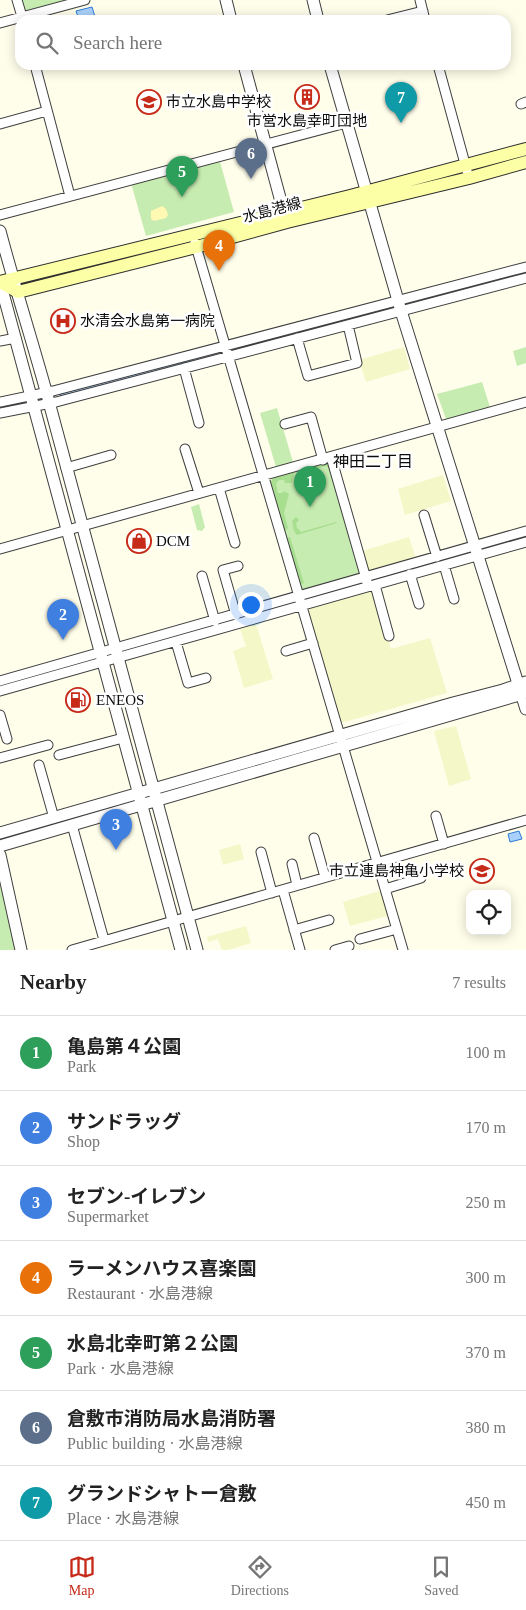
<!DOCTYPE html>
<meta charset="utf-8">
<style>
body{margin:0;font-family:"Times New Roman","Noto Sans JP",serif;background:#f6f6f6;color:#222}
.controls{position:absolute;right:15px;bottom:15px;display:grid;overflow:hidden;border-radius:10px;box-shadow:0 2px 12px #0003}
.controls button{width:45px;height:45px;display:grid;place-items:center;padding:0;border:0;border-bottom:1px solid #e0e0e0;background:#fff;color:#222;font:25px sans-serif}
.you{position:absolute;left:250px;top:604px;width:18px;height:18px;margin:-12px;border:4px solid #fff;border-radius:50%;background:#1a73e8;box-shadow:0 0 0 8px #1a73e833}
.badge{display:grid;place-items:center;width:32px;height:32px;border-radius:50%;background:#c62a19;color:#fff;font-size:16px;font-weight:700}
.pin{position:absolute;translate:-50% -41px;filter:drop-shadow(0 1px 2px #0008)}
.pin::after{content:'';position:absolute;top:26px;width:18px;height:15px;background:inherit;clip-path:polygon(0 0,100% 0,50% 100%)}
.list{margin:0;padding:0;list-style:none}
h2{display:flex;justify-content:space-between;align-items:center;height:65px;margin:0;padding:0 20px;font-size:21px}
h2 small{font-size:16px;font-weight:400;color:#767676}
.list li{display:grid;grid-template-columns:32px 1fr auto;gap:15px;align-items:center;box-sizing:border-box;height:75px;padding:0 20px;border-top:1px solid #e0e0e0}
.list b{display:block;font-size:19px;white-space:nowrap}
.list p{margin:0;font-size:16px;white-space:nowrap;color:#767676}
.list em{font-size:16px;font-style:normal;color:#767676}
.icon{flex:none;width:28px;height:28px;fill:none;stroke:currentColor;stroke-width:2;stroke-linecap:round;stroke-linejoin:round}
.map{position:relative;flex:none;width:526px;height:950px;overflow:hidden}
.search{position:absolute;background:#fff;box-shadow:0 2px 12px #0003;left:15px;right:15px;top:15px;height:55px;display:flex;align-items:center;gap:12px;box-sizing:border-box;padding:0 18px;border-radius:15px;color:#767676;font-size:19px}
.sheet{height:590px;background:#fff}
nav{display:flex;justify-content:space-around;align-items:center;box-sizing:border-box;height:70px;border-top:1px solid #e0e0e0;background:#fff;font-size:14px;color:#767676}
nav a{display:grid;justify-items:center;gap:2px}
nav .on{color:#c62a19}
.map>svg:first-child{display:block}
</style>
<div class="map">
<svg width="526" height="950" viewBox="0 0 526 950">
<rect width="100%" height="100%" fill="#fffeeb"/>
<path fill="#f4f7c8" d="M404 347 410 369 366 382 359 360Z
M443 475 451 501 405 515 398 489Z
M409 537 416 559 372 572 368 571 362 551Z
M371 590 374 593 391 649 430 638 447 693 341 723 309 612V607Z
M256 624 273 679 244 688 233 651 246 646 240 629Z
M456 726 471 779 449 786 434 731Z
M240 844 244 859 223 865 219 850Z
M383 890 391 915 350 926 343 902Z
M246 926 251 943 228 950H222L218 939 208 942 207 937Z"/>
<path fill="#c7ecb1" d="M20 0H73L26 14Z
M219 158 234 212 146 236 131 183Z
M526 347V363L517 366 513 351Z
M482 382 490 407 446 419 437 394Z
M277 408 293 462 276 467 260 413Z
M327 463 330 464 362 571 360 575 305 591 301 589 270 481 273 477Z
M199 504 205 527 202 531 197 530 191 507Z
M0 878 16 950H0Z"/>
<path fill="#a8de8f" d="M327 463 330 466 348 527 347 528 328 467 326 466 309 471V468Z
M294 472 292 483H285L284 480H279L276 483 278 493H282L284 491 289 494 284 513 288 528 285 531 271 482 273 478Z
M296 517 299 520 296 523 297 528 301 532 336 522 337 523 297 535 294 531 292 521Z
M290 537 304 583 301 584 287 538Z"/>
<path fill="#fff9b3" d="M162 206 166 209 168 215 166 218 154 221 151 219V211Z"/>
<path fill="#aad1fb" stroke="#2c7bd8" d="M92 7 96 20H79L76 11Z
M526 270V275L410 305 408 301Z
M391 305 393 309 61 397 60 393Z
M467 551V554L130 651 129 648Z
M519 831 522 839 510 842 508 834Z"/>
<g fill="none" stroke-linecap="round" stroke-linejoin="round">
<defs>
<path id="minor" d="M17 0 23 20
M420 0 425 20
M387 20 423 11
M0 23 85 0
M35 65 70 196
M438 65 467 171
M521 104 526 102
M0 124 47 111
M0 215 346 123
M195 243 403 950
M297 338 308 376 357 363 348 325
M0 341 16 338
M184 368 199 423
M0 402 53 391 526 267
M0 413 56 402 526 278
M285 424 311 417 323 460
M185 449 199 493
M331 457 367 582
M66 468 111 455
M219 488 235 543
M424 515 437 557
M0 549 526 402
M444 565 454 599
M410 574 419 604
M202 576 215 621
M375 585 389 636
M236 615 223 570 238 566
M176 642 188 683 206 678
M286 651 313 643
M0 681 526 531
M0 691 526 542
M0 715 7 739
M59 755 123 738
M0 758 48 745
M39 765 54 818
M436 816 444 844
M72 825 104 940
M314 838 325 877
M261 852 272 893
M292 864 297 885
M385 889 421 878
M283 890 300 950
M294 930 329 920
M360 939 397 929
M72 950 526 820
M335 950 349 946"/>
<path id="tertiary" d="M226 0 231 20
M313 0 318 20
M244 65 286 220
M330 65 401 311 526 709
M0 231C14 284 31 337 46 391 95 578 146 764 197 950
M0 282 181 950
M0 833 453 703 503 690 526 682
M0 846 526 693
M0 855 21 950"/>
<path id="secondary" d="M0 282 18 292 196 247 287 222 469 178 526 162
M0 282 350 196 526 149"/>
</defs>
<use href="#minor" stroke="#3f3f3f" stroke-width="11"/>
<use href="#tertiary" stroke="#3f3f3f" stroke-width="13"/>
<use href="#secondary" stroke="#2e2e2e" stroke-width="14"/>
<use href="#minor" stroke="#fff" stroke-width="9"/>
<use href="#tertiary" stroke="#fff" stroke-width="11"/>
<use href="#secondary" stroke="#fcffa6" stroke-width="12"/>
</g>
<defs>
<symbol id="building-ring" viewBox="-11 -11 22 22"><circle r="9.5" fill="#fff" stroke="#c62a19" stroke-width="1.5"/><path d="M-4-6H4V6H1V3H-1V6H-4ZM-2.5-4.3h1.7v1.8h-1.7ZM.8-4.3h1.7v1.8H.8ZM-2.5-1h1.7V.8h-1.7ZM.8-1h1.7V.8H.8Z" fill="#c62a19"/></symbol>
<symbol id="school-ring" viewBox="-11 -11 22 22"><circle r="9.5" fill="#fff" stroke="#c62a19" stroke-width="1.5"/><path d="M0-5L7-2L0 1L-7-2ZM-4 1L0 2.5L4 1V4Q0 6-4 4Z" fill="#c62a19"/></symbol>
<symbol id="hospital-ring" viewBox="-11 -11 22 22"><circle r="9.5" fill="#fff" stroke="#c62a19" stroke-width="1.5"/><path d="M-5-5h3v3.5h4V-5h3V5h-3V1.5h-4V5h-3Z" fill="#c62a19"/></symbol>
<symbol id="shop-ring" viewBox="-11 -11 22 22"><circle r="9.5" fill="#fff" stroke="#c62a19" stroke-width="1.5"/><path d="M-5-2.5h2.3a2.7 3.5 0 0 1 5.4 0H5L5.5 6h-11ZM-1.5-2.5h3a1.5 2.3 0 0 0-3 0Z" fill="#c62a19"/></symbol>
<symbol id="fuel-ring" viewBox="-11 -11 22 22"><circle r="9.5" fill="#fff" stroke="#c62a19" stroke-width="1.5"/><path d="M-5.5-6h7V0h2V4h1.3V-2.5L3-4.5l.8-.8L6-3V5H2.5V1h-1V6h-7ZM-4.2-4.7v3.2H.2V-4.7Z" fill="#c62a19"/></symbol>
</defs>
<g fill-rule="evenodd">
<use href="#building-ring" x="293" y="83" width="28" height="28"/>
<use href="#school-ring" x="135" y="88" width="28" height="28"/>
<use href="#hospital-ring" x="49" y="307" width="28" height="28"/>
<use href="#shop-ring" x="125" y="527" width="28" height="28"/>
<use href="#fuel-ring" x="64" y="686" width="28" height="28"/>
<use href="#school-ring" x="468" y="857" width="28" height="28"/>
</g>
<g text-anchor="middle" stroke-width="5" stroke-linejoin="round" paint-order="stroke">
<g font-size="15" fill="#0c0c0c" stroke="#fff" text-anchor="start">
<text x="166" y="107">市立水島中学校</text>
<text x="307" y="126" text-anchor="middle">市営水島幸町団地</text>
<text x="80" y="326">水清会水島第一病院</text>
<text x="156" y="546">DCM</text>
<text x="96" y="705">ENEOS</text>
<text x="464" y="876" text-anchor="end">市立連島神亀小学校</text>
</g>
<g font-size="15" fill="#0c0c0c" stroke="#fff">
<text transform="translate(272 210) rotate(-15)" y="5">水島港線</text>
</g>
<g font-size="16" fill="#0c0c0c" stroke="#fff">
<text x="373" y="467">神田二丁目</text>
</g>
</g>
</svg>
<div class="controls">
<button><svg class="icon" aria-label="locate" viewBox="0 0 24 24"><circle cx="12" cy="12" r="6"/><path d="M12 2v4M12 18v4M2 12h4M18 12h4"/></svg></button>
</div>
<div class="you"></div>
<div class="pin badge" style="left:310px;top:507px;background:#2e9e5b">1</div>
<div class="pin badge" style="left:63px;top:640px;background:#3f7fe0">2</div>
<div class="pin badge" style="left:116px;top:850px;background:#3f7fe0">3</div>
<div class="pin badge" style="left:219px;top:271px;background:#e8710a">4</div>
<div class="pin badge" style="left:182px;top:197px;background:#2e9e5b">5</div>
<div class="pin badge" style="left:251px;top:179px;background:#5c6f8a">6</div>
<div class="pin badge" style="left:401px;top:123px;background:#0f9aa8">7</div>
<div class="search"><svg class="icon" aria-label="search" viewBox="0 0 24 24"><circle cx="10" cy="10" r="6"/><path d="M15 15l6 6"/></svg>Search here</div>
</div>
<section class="sheet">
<h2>Nearby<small>7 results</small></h2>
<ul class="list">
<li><span class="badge" style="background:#2e9e5b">1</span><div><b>亀島第４公園</b><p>Park</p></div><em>100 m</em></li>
<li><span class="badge" style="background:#3f7fe0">2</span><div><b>サンドラッグ</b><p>Shop</p></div><em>170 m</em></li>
<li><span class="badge" style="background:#3f7fe0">3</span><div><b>セブン-イレブン</b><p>Supermarket</p></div><em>250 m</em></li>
<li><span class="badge" style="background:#e8710a">4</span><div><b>ラーメンハウス喜楽園</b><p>Restaurant · 水島港線</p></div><em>300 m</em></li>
<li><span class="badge" style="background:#2e9e5b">5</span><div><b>水島北幸町第２公園</b><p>Park · 水島港線</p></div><em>370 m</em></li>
<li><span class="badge" style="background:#5c6f8a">6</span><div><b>倉敷市消防局水島消防署</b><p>Public building · 水島港線</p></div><em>380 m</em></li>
<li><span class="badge" style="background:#0f9aa8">7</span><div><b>グランドシャトー倉敷</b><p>Place · 水島港線</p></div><em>450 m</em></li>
</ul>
</section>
<nav>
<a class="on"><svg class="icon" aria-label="map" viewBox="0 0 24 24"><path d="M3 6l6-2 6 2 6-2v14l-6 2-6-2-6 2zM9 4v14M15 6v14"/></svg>Map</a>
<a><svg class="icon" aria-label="directions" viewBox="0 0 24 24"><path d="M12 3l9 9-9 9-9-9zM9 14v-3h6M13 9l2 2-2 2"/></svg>Directions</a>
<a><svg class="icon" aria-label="saved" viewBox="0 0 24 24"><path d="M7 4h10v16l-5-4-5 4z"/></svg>Saved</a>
</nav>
